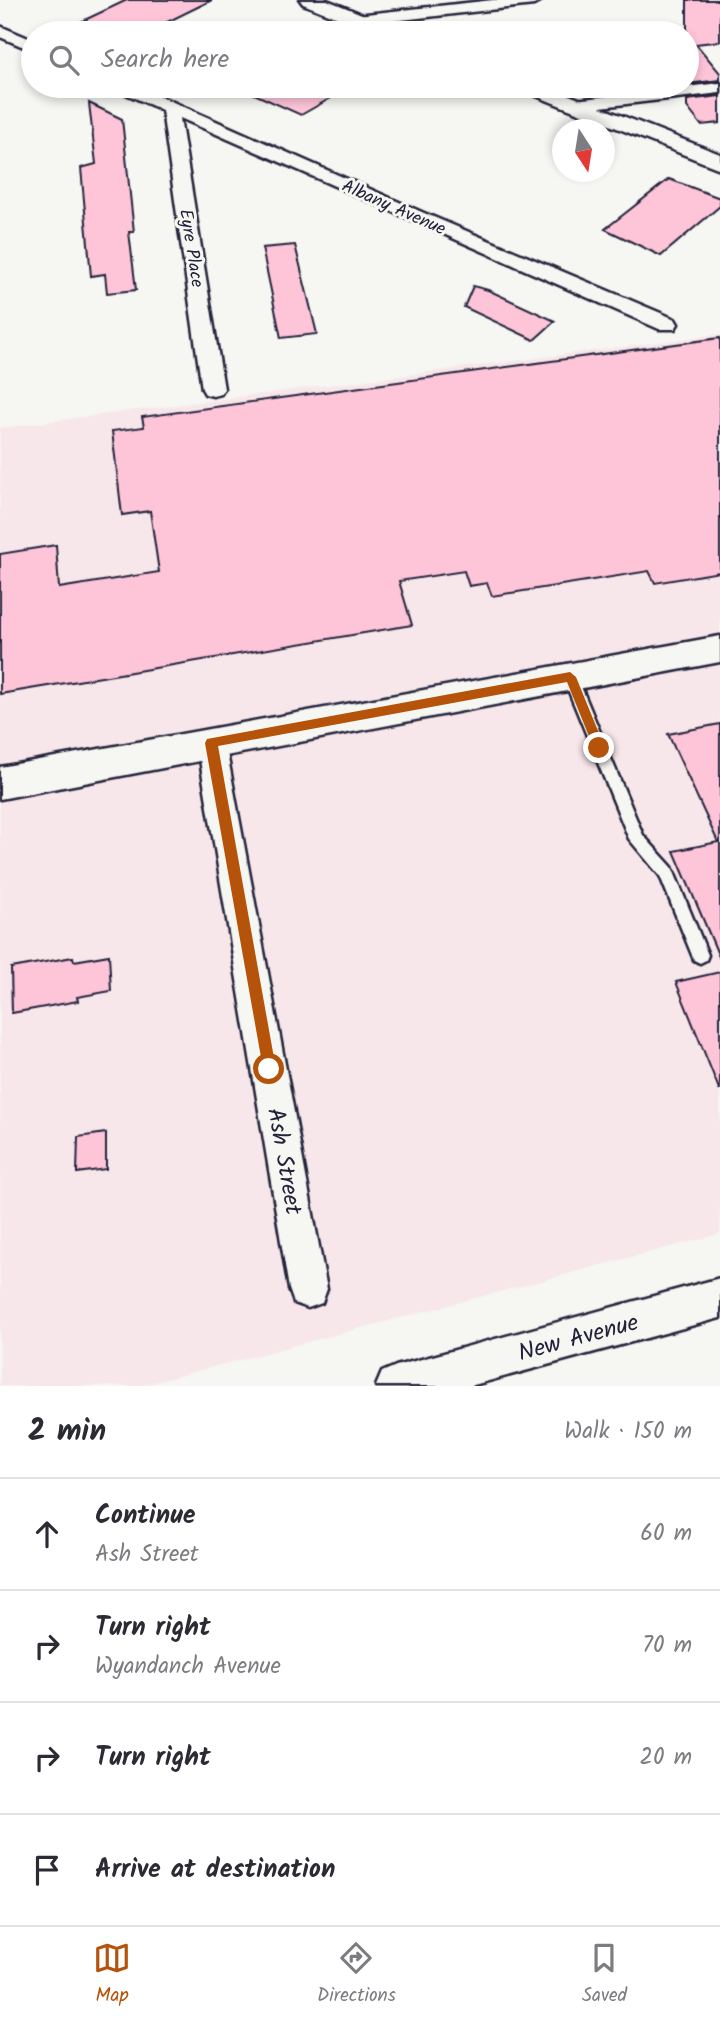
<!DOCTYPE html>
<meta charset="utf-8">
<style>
body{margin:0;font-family:Kalam,sans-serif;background:#f2f2f3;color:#2b2b33}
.compass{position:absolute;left:552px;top:119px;width:63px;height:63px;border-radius:50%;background:#fff;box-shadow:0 4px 10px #0003;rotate:168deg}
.stop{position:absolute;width:21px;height:21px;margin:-16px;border:5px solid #b45309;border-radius:50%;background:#fff}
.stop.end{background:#b45309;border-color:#fff;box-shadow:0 2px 7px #0008}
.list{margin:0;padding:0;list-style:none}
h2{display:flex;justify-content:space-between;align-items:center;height:91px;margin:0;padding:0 28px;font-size:30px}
h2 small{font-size:23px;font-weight:400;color:#7c7c81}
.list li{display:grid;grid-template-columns:46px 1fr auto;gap:21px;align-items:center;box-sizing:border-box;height:112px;padding:0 28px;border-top:2px solid #e1e1e2}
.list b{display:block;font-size:26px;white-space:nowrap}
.list p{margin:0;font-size:23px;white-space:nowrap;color:#7c7c81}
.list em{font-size:23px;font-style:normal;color:#7c7c81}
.icon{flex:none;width:38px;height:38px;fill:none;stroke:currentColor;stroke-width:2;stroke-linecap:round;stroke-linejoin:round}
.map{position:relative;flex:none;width:720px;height:1386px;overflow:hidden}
.search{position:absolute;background:#fff;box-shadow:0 4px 10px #0003;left:21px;right:21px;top:21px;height:77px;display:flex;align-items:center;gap:18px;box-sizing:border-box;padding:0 24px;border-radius:38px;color:#7c7c81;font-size:26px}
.sheet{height:539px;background:#fff}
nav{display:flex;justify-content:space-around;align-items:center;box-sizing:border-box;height:98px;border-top:2px solid #e1e1e2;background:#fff;font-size:19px;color:#7c7c81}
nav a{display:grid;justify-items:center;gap:4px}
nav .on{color:#b45309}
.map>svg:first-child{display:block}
</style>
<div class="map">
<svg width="720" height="1386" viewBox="0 0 720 1386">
<rect width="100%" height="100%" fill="#f6f6f2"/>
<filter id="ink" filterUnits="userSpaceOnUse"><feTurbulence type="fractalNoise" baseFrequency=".0143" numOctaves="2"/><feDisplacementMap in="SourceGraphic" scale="14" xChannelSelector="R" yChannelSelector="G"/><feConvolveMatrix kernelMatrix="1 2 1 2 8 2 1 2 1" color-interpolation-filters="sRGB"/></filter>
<g filter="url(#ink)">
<path fill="#f8e7ea" d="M720 334V1234L140 1386H0V428Z"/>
<path fill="#fec5d9" stroke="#22223b" stroke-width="2" d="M127 0H212L145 33H57Z
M687 0H720V41L696 44 720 73V80L687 84Z
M236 86H352L301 115Z
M720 96V123L701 125 687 107V100Z
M89 103 122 119 134 232H129L136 290 107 293 105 274 91 276 81 168 96 164Z
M669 179 720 198V206L661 256 605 229Z
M295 245 317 334 281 338 262 248Z
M473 286 488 290 555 321 534 340 464 307Z
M720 338V572L655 583 649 571 492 596 487 583 469 586 464 571 399 581 412 625 0 694V554L56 545 59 588 159 572 150 511 122 515 112 431 144 427 142 417Z
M720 724V959L674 851 718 842 668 734Z
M109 955 111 991 77 997 78 1001 12 1013 11 968 73 957 74 961Z
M720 972V1089H719L676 982Z
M106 1133V1169L77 1173 78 1137Z"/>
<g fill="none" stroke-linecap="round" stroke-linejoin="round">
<defs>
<path id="service" d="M570 671 575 673 577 677 643 835 672 867 708 955 706 960 700 963 694 960 660 876 629 839 563 677 565 673Z"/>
<path id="minor" d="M493 0H542L534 5 357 25 349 20 357 15Z
M0 26 33 40V51L0 37Z
M720 83V93L575 110 566 105 575 100Z
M115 86H137L424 213 675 319 678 324 675 329H659L180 118 224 389 221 394 213 396 205 394 202 389 162 110 117 90Z
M211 730 221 733 225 742 327 1289 322 1303 308 1308 294 1303 289 1289 197 742 201 733Z
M720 1278V1318L470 1386H376L382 1372 396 1366Z"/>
<path id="tertiary" d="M300 0H327L399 29 402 33H375L303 4Z
M518 86H546L720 154V169L521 90Z
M720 636V662L0 799V767Z"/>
</defs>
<use href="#service" stroke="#22223b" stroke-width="5"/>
<use href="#minor" stroke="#22223b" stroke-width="5"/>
<use href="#tertiary" stroke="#22223b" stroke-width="5"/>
<use href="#service" fill="#f6f6f2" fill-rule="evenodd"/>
<use href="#minor" fill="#f6f6f2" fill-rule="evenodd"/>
<use href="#tertiary" fill="#f6f6f2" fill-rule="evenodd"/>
</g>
</g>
<path fill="#b45309" d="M570 672 576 677 605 748 603 751H595L567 682 218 746 276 1069 274 1074H264L205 743 207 739Z"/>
<g text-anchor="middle" stroke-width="6" stroke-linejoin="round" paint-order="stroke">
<g font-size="18" fill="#22223b" stroke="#f6f6f2">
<text transform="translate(394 207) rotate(24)" y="6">Albany Avenue</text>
<text transform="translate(192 248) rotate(81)" y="6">Eyre Place</text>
</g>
<g font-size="24" fill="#22223b" stroke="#f6f6f2">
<text transform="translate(285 1161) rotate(80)" y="8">Ash Street</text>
<text transform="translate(578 1337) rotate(-15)" y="8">New Avenue</text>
</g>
</g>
</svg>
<svg class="compass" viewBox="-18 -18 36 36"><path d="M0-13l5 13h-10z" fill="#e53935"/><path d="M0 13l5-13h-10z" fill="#7c7c81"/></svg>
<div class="stop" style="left:269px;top:1069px"></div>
<div class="stop end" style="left:599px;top:748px"></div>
<div class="search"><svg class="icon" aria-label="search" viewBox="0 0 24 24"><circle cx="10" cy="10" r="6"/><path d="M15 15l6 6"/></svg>Search here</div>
</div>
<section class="sheet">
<h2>2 min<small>Walk · 150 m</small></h2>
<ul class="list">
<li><svg class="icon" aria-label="ahead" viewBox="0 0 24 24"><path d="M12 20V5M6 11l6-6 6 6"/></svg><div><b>Continue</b><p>Ash Street</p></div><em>60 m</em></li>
<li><svg class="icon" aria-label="right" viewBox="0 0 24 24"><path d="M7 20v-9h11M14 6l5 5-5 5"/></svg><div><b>Turn right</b><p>Wyandanch Avenue</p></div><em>70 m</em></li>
<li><svg class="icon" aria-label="right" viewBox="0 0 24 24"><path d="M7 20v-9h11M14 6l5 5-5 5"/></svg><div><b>Turn right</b></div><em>20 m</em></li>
<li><svg class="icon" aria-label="arrive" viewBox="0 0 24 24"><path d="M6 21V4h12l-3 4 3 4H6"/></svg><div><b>Arrive at destination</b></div></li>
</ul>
</section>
<nav>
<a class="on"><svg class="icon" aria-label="map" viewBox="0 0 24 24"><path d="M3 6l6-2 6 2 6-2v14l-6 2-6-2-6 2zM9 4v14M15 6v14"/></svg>Map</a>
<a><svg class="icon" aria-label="directions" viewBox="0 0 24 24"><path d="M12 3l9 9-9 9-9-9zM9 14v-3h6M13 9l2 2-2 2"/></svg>Directions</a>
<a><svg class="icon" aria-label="saved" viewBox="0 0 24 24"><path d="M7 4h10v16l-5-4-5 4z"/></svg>Saved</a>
</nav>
